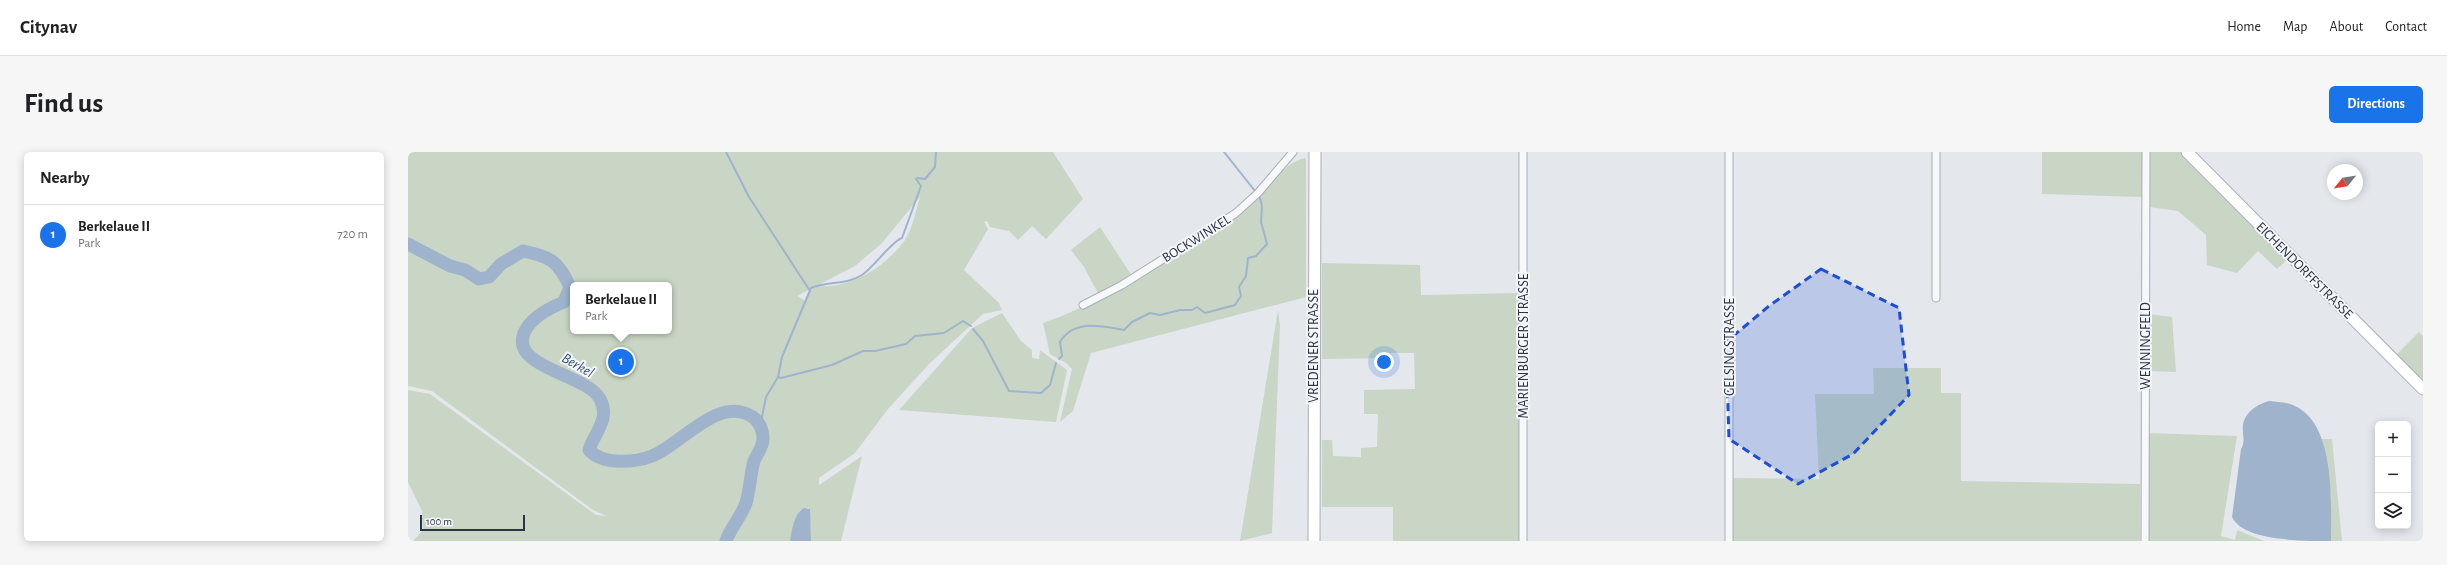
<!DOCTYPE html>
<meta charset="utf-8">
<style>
body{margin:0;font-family:"Alegreya Sans",sans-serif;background:#f6f6f6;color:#202124}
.controls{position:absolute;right:12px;bottom:12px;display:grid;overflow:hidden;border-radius:6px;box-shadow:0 2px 10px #0003}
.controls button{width:36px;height:36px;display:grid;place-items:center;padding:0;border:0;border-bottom:1px solid #e0e0e0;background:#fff;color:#202124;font:20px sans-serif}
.compass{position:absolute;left:1919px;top:12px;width:36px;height:36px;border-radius:50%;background:#fff;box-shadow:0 2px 10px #0003;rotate:240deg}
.scale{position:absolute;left:12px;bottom:10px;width:105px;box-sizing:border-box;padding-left:4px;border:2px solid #2b3445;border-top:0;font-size:11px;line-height:14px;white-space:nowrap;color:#2b3445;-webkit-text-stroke:3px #f4f6f9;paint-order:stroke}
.you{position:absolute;left:976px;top:210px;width:14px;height:14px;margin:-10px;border:3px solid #fff;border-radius:50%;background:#1a73e8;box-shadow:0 0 0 6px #1a73e833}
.badge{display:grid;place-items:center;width:26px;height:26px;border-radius:50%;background:#1a73e8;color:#fff;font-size:13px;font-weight:700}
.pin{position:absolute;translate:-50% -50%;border:2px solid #fff;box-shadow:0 1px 4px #0006}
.popup{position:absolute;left:162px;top:130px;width:102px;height:52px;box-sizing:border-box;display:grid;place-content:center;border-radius:6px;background:#fff;filter:drop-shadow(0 1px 3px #0005);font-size:13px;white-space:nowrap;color:#757577}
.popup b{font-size:15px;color:#202124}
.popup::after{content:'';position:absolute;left:50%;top:100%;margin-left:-8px;border:8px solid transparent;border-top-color:#fff}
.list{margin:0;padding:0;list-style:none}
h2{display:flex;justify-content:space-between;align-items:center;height:52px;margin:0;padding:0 16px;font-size:17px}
h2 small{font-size:13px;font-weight:400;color:#757577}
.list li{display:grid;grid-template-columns:26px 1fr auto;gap:12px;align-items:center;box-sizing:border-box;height:60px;padding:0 16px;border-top:1px solid #e0e0e0}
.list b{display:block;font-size:15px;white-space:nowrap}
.list p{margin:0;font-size:13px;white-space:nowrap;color:#757577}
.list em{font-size:13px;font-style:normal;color:#757577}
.icon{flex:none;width:22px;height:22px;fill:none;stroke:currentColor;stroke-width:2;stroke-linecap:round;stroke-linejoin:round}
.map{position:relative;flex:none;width:2015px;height:389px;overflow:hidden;border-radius:6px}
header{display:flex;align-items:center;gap:24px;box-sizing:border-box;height:56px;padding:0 20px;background:#fff;border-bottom:1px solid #e0e0e0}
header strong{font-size:19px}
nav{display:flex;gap:22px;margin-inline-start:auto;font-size:14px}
.intro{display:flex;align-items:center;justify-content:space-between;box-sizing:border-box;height:96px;padding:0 24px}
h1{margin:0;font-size:28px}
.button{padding:10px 18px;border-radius:6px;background:#1a73e8;color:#fff;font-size:14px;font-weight:700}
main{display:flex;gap:24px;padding:0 24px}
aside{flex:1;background:#fff;border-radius:6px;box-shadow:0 2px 10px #0003}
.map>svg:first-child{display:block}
</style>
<header>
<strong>Citynav</strong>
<nav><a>Home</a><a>Map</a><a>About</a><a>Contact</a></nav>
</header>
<div class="intro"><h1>Find us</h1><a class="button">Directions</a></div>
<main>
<aside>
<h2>Nearby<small></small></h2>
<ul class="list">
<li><span class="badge">1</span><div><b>Berkelaue II</b><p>Park</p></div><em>720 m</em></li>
</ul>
</aside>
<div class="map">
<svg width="2015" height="389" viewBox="0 0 2015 389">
<rect width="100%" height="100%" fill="#e4e7ec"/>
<path fill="#c9d6c5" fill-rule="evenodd" d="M0 0H645L675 47 638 87 624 74 610 88 601 79 582 75 579 69 576 70 580 77 556 118 591 151 594 158 575 162 522 211 480 257 447 301 411 326V333L454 304 433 389H403L401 356 392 358 382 389H5L15 378 14 359 0 330V238L22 242 188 363 198 364 185 358 24 239 0 234ZM512 45C507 61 504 81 493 93 477 113 454 128 430 133 423 135 412 133 406 136 401 139 400 144 398 149L389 144 447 114 474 91ZM165 133H261V179H165Z
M1634 0H1734V45L1634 42Z
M1742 0H1773L1880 107 1869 117 1850 99 1829 121 1799 113 1798 83 1770 59 1741 55Z
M898 6V145L683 201 665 259 652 270 664 217 658 211 642 202 635 171C681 155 721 131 762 106 790 89 818 73 843 51 859 37 876 9 898 6Z
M692 75 724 124 691 143 676 115 663 98Z
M914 111 1012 113 1013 143 1112 141 1111 389H985V355H914V288H924L925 304 953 305V296L969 295 970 262H956V238L1007 237 1006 201H977V206L914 207Z
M870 158 872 173 864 381 832 389Z
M594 161 613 189 624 198V206L631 207 632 198 659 218 648 270 491 258 564 176Z
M1740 162 1764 165 1768 220 1741 219Z
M2011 180 2015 184V234L1986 205Z
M1465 216H1533V241H1553V329L1732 332V389H1325V326L1411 327 1407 242H1466Z
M1739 281 1829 284 1813 384 1827 388 1829 378 1856 389H1740Z
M1914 287H1924L1934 389H1923V344Z"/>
<path fill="#9fb4cc" d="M1861 249C1869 250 1878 250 1885 253 1928 270 1923 352 1923 389 1894 389 1835 389 1824 365L1833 297C1837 290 1835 287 1835 279 1833 263 1847 253 1861 249Z
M396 356 402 357 403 389H382C384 378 386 361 396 356Z"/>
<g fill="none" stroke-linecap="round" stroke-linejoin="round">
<path stroke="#9fb4cc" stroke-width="2" d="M318 0 341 45 402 139
M816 0 847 39
M565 177 575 189 601 239 633 241 642 233 648 211
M651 207 654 204 652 190C666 167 693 174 716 178L724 170 742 161 752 163 772 158H784L789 155 797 161 827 153 833 144 831 135 838 124 840 106 848 104 859 92 853 70 854 54 851 43
M370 225 373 226 424 213 455 199H467L498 192 507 184 536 181 555 169 563 174
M352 274 358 245 370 225 374 205 403 136C419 129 439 133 454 123 465 116 485 88 494 86L513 34 508 27 510 26 517 27 527 15 528 0"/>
<path stroke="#9fb4cc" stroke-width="13" d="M0 92 42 114 57 118 71 127 81 125 93 112 115 99C142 105 150 108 162 135L156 150C141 156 123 165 116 181 102 216 179 222 192 247 203 267 186 281 181 298 194 313 226 311 244 304 273 293 309 244 343 264 351 268 355 278 355 287 355 295 349 302 346 309 342 323 342 338 338 351 333 365 323 375 318 389"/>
<defs>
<path id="street" d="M1115 0V389
M1528 0V146
M675 153 714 133 828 61 850 41 885 0
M1321 389V0
M1737 389 1738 0"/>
<path id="secondary" d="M1779 0 2015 237
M906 389 907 0"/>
</defs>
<use href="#street" stroke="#a9aeb7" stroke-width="9"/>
<use href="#secondary" stroke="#a9aeb7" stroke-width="13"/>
<use href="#street" stroke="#f7f8fa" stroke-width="7"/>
<use href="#secondary" stroke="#fff" stroke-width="11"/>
</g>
<path fill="#1d4ed8" fill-opacity="0.2" stroke="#1d4ed8" stroke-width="3" stroke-dasharray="8 5" stroke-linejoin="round" d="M1413 117 1491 156 1501 243 1445 302 1390 332 1321 287 1318 190 1361 154Z"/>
<g text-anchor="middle" stroke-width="4" stroke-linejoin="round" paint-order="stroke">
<g font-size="14" fill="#2b3445" stroke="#f4f6f9">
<text transform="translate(788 86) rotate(-32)" y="5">BOCKWINKEL</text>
<text transform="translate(1897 118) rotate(45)" y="5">EICHENDORFFSTRASSE</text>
<text transform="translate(905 194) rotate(-90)" y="5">VREDENER STRASSE</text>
<text transform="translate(1115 194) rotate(-90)" y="5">MARIENBURGER STRASSE</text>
<text transform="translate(1737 194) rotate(-90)" y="5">WENNINGFELD</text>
<text transform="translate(1321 195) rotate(-90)" y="5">GELSINGSTRASSE</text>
</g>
<g font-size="15" font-style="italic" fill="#34527a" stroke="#f4f6f9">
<text transform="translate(170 213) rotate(30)" y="5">Berkel</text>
</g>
</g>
</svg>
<div class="controls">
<button>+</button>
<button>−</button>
<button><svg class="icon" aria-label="layers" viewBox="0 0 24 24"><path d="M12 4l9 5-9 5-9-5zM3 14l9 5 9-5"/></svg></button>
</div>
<svg class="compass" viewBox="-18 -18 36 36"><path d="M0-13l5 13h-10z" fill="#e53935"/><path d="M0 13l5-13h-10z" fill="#757577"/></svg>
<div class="scale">100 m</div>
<div class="you"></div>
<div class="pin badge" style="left:213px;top:210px">1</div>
<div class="popup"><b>Berkelaue II</b>Park</div>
</div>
</main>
